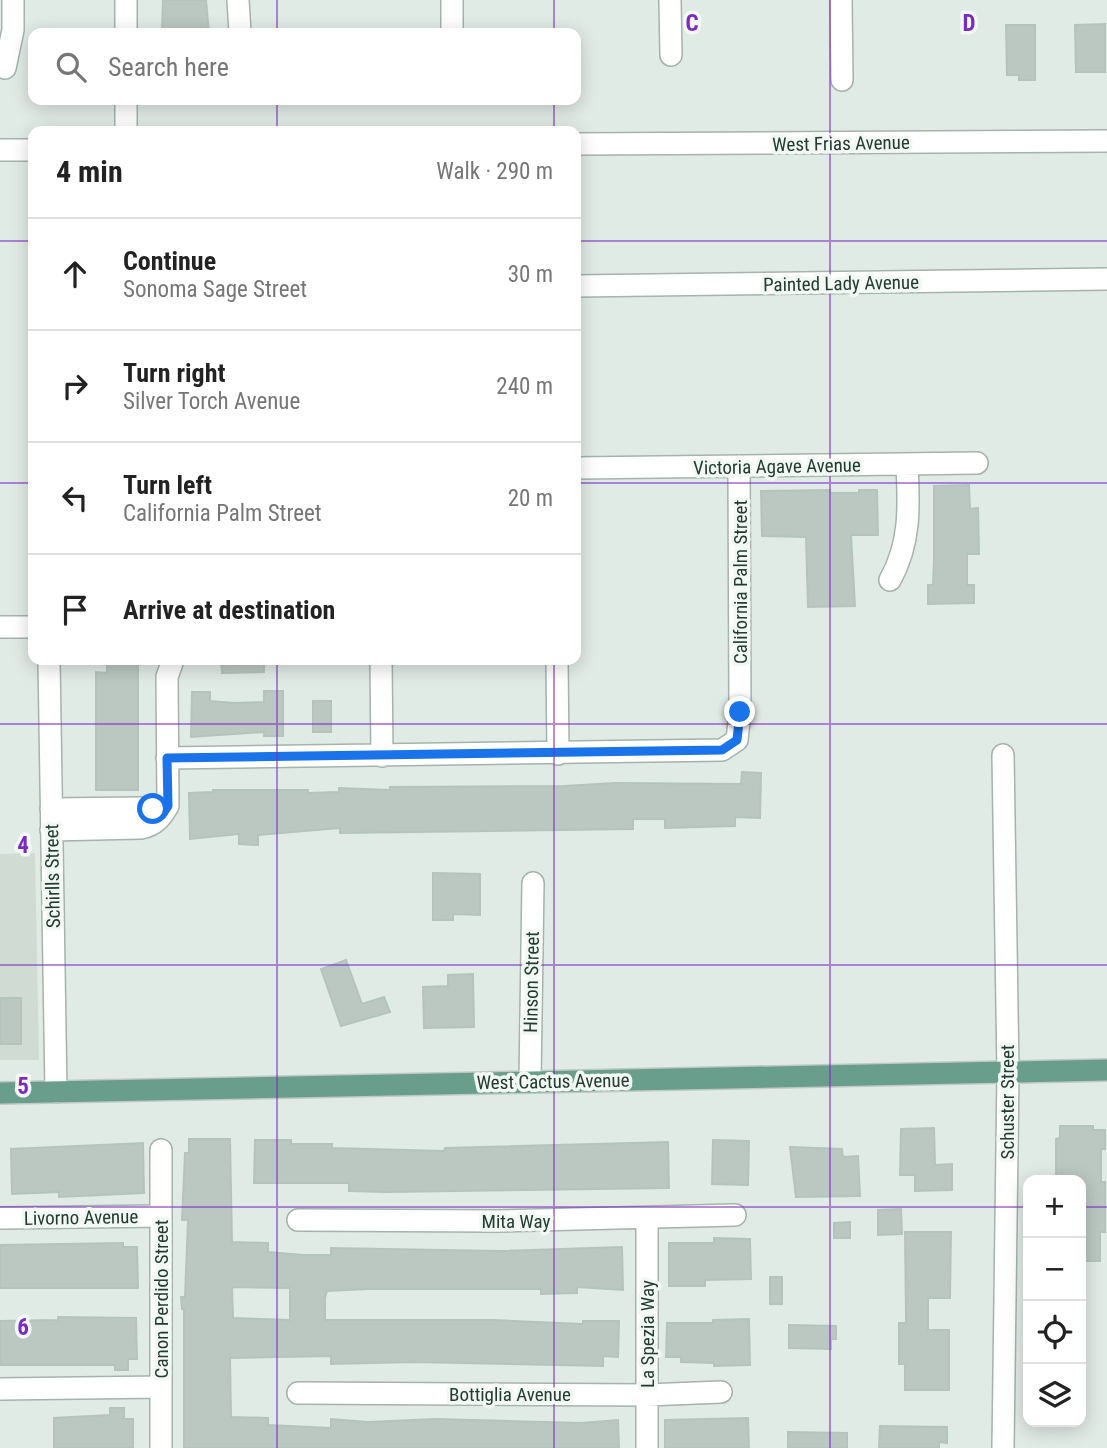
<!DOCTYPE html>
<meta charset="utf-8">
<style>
body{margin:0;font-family:"Roboto Condensed",sans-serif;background:#f2f2f2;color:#222}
.controls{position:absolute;right:21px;bottom:21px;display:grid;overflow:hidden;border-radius:14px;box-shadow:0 4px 18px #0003}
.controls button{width:63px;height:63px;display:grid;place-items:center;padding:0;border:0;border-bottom:2px solid #e0e0e0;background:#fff;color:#222;font:35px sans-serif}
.stop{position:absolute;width:21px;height:21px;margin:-16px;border:5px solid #1a73e8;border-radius:50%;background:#fff}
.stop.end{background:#1a73e8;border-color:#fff;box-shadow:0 2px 7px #0008}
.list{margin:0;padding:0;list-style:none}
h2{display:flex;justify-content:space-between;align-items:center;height:91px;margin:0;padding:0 28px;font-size:30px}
h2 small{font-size:23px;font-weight:400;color:#767676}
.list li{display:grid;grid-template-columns:46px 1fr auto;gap:21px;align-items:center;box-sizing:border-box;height:112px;padding:0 28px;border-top:2px solid #e0e0e0}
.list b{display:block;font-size:26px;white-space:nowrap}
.list p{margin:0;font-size:23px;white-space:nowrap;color:#767676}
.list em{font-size:23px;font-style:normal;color:#767676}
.icon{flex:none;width:38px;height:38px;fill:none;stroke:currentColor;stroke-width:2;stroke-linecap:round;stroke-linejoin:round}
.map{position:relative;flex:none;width:1107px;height:1448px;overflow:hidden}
.search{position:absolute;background:#fff;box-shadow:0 4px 18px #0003;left:28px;top:28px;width:553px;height:77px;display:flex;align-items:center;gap:18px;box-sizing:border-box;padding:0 24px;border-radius:14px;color:#767676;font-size:26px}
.panel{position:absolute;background:#fff;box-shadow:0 4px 18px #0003;left:28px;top:126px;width:553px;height:539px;border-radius:14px}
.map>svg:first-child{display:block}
</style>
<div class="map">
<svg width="1107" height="1448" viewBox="0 0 1107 1448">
<rect width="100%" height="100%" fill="#e1ebe6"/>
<path fill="#d0dbd4" d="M35 853 39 1060H0V854Z"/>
<path fill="#bac8c1" stroke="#b4c4bc" stroke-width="2" fill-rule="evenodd" d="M163 0H206L209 33H162Z
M1105 24V72H1076L1075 25Z
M1006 25H1035V80H1019V75H1007Z
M969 485 970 509 978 508 979 554H967V585H974V603L928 604V585H933L934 560V486Z
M830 490V493H859V490H877L878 535H851L855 606 808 607 806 537 762 536 761 491Z
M107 660H138V790H96V672L107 673Z
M221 660H264V672L222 673Z
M264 691H283V736H264V732L191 737 192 692H210V701L234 703 264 702Z
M313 701H331V732H313Z
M742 772 761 773 760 818 735 817V826L665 828V819H633V829L340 833V828L258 835V845L239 844V834L190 839 189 793 213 792V790H308V793L339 792V788L390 790V787L564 786 615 783 741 784Z
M433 873 480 874V915L453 914V920H433Z
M346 960 362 1004 384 997 390 1012 341 1026 321 969Z
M473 974 474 1027 424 1028 423 987 448 986V975Z
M0 998H21V1044H0Z
M1060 1126H1093V1130H1105V1149H1101V1182H1105V1232H1100V1261H1081V1177H1056V1139L1060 1138Z
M934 1128 935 1165 952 1164V1190L915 1191V1175H900L901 1129Z
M189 1139H230L232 1242 268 1243V1252L303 1255H331V1248L499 1251 622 1247 623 1290 577 1287V1293L541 1294V1289H368L327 1291 325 1298V1320H493L583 1324V1321H619L618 1357 603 1356V1366L414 1362 331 1364V1356L230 1358 231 1417 268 1418V1425L331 1428V1419L368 1422 435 1419 581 1423 618 1420 619 1448H184V1309H182L181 1297H185L188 1220H182L185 1153H189ZM232 1287 290 1288V1320L233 1318Z
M255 1140H291V1144H332V1148L444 1151 445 1148 668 1142 669 1188 386 1192 349 1191V1183H254Z
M713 1140 749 1141 748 1185 712 1184Z
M143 1143 144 1193 59 1197V1192L12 1194 11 1149Z
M790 1147 842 1149 843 1157 858 1156 860 1196 796 1197Z
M901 1209 902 1234 878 1235V1210Z
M850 1222V1238H834V1223Z
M905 1232H951L950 1298H928V1330H949V1390H905V1364H899V1323H906V1314Z
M714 1238 750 1239 751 1279 705 1280V1286H669V1243H714Z
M123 1243V1247H137L138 1288H0V1245Z
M770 1277H782V1304H770Z
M58 1317 136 1318 137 1359H128V1370H115V1365H0V1321L58 1320Z
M749 1319 750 1365 714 1366V1363L681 1362V1357H666L667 1323H713V1320Z
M789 1325 836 1326V1339H831V1349L789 1348Z
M110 1408H124V1419H133V1448H54V1418L110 1415Z
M748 1418 749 1448H665V1420Z
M880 1426 947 1427V1443L939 1442V1448H879Z
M788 1432 847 1433V1448H788Z"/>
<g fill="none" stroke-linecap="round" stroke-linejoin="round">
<defs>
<path id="minor" d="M126 0V33
M238 0 240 33
M452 0V33
M670 0 671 55
M841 0 842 80
M5 68 13 30V0
M126 100V131
M576 144 1107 141
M0 150H33
M576 286 1107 279
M576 468 977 463
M890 580C911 543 909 505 907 464
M0 627H33
M49 660 56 1092
M381 660 382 756
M557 660 558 754
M1003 755 1008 1072 1003 1448
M167 758 722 750 737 740 740 712 739 466
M51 809 141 808 153 809 162 815
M51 830 141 828C155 825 161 818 168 806L167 677 173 660
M530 1080 533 883
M0 1218 161 1216
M298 1220 497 1221 735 1215
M0 1389 161 1387
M298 1393 647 1395 721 1392
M161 1448V1150
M647 1448V1220"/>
<path id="major" d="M0 1093 1107 1070"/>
</defs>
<use href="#minor" stroke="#a4b3ac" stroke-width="24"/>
<use href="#major" stroke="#c1c8c6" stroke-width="24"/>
<use href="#minor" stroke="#fff" stroke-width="21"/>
<use href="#major" stroke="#689e8b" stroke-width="21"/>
</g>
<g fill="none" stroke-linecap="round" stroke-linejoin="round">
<path stroke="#1a73e8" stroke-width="9" d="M153 809 162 815 168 806 167 758 722 750 737 740 740 712"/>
</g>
<path fill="none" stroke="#7b2cbf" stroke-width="2" stroke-opacity="0.55" d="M277 0V33M554 0V33M830 0V1448M277 100V131M554 100V131M0 241H33M576 241H1107M0 483H33M576 483H1107M277 660V1448M554 660V1448M0 724H1107M0 965H1107M0 1207H1028M1081 1207H1107"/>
<g text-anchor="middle" stroke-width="7" stroke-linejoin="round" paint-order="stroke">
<g font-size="19" fill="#233b32" stroke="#f2f8f4">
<text transform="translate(841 143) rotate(-1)" y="7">West Frias Avenue</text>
<text transform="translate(841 283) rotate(-1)" y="7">Painted Lady Avenue</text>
<text transform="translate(777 466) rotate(-1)" y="7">Victoria Agave Avenue</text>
<text transform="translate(740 582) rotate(-90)" y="7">California Palm Street</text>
<text transform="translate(52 876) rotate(-91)" y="7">Schirlls Street</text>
<text transform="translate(531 982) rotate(-89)" y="7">Hinson Street</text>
<text transform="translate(553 1081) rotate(-1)" y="7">West Cactus Avenue</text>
<text transform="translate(1007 1102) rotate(-90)" y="7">Schuster Street</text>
<text transform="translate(81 1217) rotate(-1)" y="7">Livorno Avenue</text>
<text x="516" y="1228">Mita Way</text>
<text transform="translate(161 1299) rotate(-90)" y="7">Canon Perdido Street</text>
<text transform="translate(647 1334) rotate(-90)" y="7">La Spezia Way</text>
<text x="510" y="1401">Bottiglia Avenue</text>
</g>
</g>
<g font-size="23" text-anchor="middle" font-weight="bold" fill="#7b2cbf" stroke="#f2f8f4" stroke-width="7" stroke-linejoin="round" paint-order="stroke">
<text x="692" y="31">C</text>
<text x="969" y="31">D</text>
<text x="23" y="853">4</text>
<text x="23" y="1094">5</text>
<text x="23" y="1335">6</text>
</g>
</svg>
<div class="controls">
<button>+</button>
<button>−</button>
<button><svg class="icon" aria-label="locate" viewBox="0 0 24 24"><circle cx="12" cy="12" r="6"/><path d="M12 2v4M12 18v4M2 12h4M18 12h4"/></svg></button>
<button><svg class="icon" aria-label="layers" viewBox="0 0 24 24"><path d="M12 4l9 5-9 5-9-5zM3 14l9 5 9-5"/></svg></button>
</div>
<div class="stop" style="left:153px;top:809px"></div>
<div class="stop end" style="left:740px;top:712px"></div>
<div class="search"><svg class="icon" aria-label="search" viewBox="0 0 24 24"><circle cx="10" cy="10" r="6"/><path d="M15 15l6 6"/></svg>Search here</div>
<section class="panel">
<h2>4 min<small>Walk · 290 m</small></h2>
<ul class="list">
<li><svg class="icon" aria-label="ahead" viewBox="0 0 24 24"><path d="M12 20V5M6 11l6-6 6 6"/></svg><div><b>Continue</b><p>Sonoma Sage Street</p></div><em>30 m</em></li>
<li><svg class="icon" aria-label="right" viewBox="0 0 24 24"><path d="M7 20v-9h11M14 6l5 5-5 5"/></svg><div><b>Turn right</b><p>Silver Torch Avenue</p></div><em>240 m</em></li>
<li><svg class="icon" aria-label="left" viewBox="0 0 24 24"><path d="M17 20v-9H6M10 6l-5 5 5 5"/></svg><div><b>Turn left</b><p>California Palm Street</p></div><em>20 m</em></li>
<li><svg class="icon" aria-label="arrive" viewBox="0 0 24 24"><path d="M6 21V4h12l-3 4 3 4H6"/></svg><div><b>Arrive at destination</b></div></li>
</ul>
</section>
</div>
